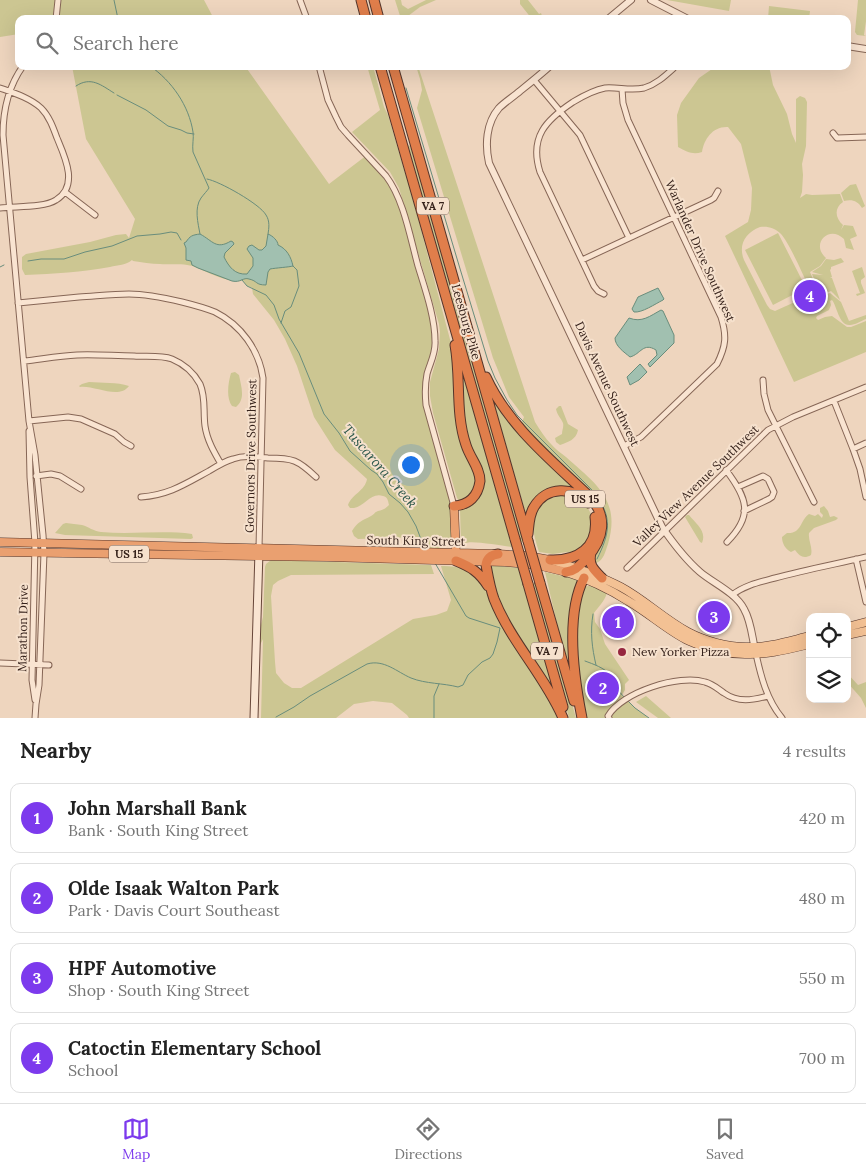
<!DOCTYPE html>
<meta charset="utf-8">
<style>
body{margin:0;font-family:Lora,serif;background:#f6f6f6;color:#222}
.controls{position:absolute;right:15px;bottom:15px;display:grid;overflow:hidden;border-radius:10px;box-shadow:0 5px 20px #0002}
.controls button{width:45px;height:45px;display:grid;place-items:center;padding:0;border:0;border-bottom:1px solid #e0e0e0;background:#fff;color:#222;font:25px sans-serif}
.you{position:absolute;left:410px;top:464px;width:18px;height:18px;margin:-12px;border:4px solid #fff;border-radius:50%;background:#1a73e8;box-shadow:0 0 0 8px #1a73e833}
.badge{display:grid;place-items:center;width:32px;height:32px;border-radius:50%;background:#7c3aed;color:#fff;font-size:16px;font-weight:700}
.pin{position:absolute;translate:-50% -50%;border:2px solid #fff;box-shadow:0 1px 5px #0006}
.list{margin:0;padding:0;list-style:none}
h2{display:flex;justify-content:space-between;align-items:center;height:65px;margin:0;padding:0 20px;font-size:21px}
h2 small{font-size:16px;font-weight:400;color:#767676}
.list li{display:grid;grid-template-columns:32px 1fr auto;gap:15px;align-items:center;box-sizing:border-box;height:70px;margin:0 10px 10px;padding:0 10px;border:1px solid #e0e0e0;border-radius:10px}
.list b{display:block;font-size:19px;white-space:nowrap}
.list p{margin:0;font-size:16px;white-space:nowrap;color:#767676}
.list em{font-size:16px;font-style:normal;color:#767676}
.icon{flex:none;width:28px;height:28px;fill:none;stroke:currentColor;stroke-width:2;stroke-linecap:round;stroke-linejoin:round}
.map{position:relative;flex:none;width:866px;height:718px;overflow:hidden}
.search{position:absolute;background:#fff;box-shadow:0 5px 20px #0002;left:15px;right:15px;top:15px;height:55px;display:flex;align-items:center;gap:12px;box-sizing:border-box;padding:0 18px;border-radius:10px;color:#767676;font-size:19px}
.sheet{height:385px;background:#fff}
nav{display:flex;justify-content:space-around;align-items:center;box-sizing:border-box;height:70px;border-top:1px solid #e0e0e0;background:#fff;font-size:14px;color:#767676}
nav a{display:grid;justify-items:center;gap:2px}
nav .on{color:#7c3aed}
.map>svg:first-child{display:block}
</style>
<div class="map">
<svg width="866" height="718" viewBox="0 0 866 718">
<rect width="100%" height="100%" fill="#eed5be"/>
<path fill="#ccc692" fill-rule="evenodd" d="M0 0H204L214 19H19V34L0 37Z
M395 0H401L402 5 408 9 426 0H436L420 7 404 19H401Z
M520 0H528L539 14 541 13 543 19H532L520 4Z
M667 0H731L729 11Z
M858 0H866V21L864 35 866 36 857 35 855 32Z
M769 6 810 11 809 19H768Z
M72 66H245L329 184 367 155 396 193 434 328 435 351 425 395 454 506 451 539C447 550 436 548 426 548L420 537 358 539 354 536 352 531C358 521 362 521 371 516 376 513 373 513 378 511 383 510 385 509 389 505 388 501 388 497 383 496 371 492 365 506 354 508 353 508 351 508 350 508L348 505C352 494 365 491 367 479L335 450 326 436 314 417 297 366 285 339 274 320 253 294 252 288 247 286 242 280C232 285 205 271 195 267 186 263 170 265 160 264 151 264 142 262 133 261L132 260C126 265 118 265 110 267 82 272 54 274 25 275L22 269V257L26 254 90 242 116 235 126 234 129 238 135 219 86 139Z
M367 66H373L384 107 388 115 405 173 409 184 452 347 455 372 476 476C475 487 470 498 460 502L457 498 433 413 430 396V382L439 349 440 332 439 324 399 188 390 172 352 132 380 110Z
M416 66H418L535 422C540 430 545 438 551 444 555 449 561 453 566 457 596 484 621 500 608 544 605 552 604 560 596 563L594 560C596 554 599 548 602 542 610 523 605 511 595 495L525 429 522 422 524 417 509 397 493 358 417 108 422 90 420 79Z
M714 66H769L773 85 787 114 792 134 796 143V99L800 96 805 98 807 102 806 146 802 164 803 175 802 192 800 198 806 194 812 195 840 194 843 202C834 208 835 218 843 225L841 230 844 225 853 226 857 236 850 239 854 250 846 248 844 239C829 224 810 244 826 258L820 266 810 272 820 296 804 303 809 313 805 303 821 297 825 306 821 296 830 293 841 302 849 321 866 315V319C861 321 855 325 850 325 839 326 837 306 832 300L830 301 831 305 829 310 817 316 816 318 818 320 825 317 832 316 847 327H851L866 321V352L794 382 725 236 748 222 751 210 752 188 741 144 728 127C713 126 704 139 702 152 693 155 687 152 678 147L677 115 681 103 699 78 712 69ZM760 227C768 226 775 228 781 234 788 241 804 276 808 286L809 291 806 297 775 311 770 309 767 305 744 260C738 245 745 233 760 227Z
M408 145 410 146 419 169 525 542H520L410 159Z
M856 184 865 206 862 208C858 201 852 199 844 201L841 193 850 185Z
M778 233 806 288 773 305 745 250Z
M841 258 844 262 831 267V269L830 270 832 277H830L832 278 840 300 831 291 821 295 812 274 823 275 812 272 821 266 826 259 834 260Z
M862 267 865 277 861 280V283L865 293 857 296 856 294 860 293 852 271Z
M461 367 512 547C504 546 471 540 466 543 464 543 463 544 462 545L461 543 460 510 480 491 463 427Z
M235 372 239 375C241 386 246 399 236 407L232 406C226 398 228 383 231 373Z
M89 382C102 383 117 382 129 386 119 400 94 385 80 387L79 386 82 384Z
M489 386 579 490 551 491 527 518Z
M559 406H561L568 424 578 430C576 440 568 442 560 445L556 442 555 438 562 434C562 430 564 427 563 423 561 418 557 415 556 409Z
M569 494 584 502 588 508 593 518 591 538 574 554 567 552 553 554 539 552C534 536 527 515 542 503 545 500 549 497 553 496 558 495 564 495 569 494Z
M824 506 828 511 830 517 834 516 838 518 836 520 814 528 809 533C808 541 813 547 811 555 804 559 800 557 795 550L791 552C785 549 782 543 782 537L787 533C802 534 800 520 809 514L815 516 818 514 822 518 823 515 820 512V508Z
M687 515H689C696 524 707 531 702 543L700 542 685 517Z
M66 523C71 524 77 524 82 525 89 527 93 531 101 532 131 535 162 530 192 534L193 538 191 539 65 535 55 533 63 524Z
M271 560 431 565 434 574 291 575 278 581 273 585 271 596 275 662 276 673 284 683 292 688H301L413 619 436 615 447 611 451 600 441 566C451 566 462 567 471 572 487 582 493 605 502 621 518 649 535 676 552 704L558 718H409L407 715 392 703 373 701 354 704 336 718H261L263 639 260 645V629L263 617 265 567 266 564Z
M493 565 519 568 557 701 508 621 495 592 490 568Z
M545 572 567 577 578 581 570 665 561 641Z
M532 583H537L540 588 576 718H569Z
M588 586H593L607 593C604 602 599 606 594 613L595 622 600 629 605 644 629 680 625 684V690L622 695 635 708 649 718H586C579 687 573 653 576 622 577 612 580 601 582 591L584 587Z
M847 673 858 685 866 682V708L861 698 847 682Z
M646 696 671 718H658L636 702Z"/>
<path fill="#a1c0b0" stroke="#698d7c" d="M200 234C213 241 216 250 231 241L233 242 234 244 225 253 224 257C229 267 235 275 247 274L253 266V258L247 249 249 246 252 245 259 250H262L266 246 268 234C273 236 278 241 278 245 287 249 291 257 293 266 290 267 275 268 270 269L268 272 266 285C255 285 258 281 249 279 243 277 241 283 232 281L198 268 192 265 191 261 186 260V248L184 243 186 242C190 236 192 235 200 234Z
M658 288 664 299 663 300C655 304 642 313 634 312L632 309 638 297Z
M661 310 663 311 674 335V343L650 367 648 364 657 355 656 350C643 342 641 354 630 357 624 352 615 346 615 338L629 318C642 323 650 316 661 310Z
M640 364 647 372 639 380 630 385 627 377Z"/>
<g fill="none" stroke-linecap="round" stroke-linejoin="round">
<path stroke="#698d7c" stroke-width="1" d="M114 0 118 19
M150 66C172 81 189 106 193 132 194 138 192 145 193 152L209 188C207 191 204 194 201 198 194 208 198 223 200 234
M76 86C91 76 101 85 114 93
M406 88 461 272 488 361 495 378 507 400 517 415 594 492C613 517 610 533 597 559
M117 95 146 110 168 126 181 130 187 133 194 134
M207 179C219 181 260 204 266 215 270 221 269 228 268 234
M28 261 41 259H64L85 252 112 246 137 236 160 234 171 232 177 233 181 240
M0 267 4 265
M242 280 247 286 266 295 274 305 279 319 299 353 324 414 339 433 350 451 371 470 377 474 383 482 389 494 400 503 408 512 416 526 422 542 426 549
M281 323 285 311 291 307 299 286 297 270 293 266
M593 614C590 632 592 648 596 665
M585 661C593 664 605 668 610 675 615 684 617 690 625 698
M628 701 635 708 649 718
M276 717 294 707 310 696 367 664C384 659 397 672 411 678 426 684 443 683 458 687L463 685 468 675 482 662 490 658 493 654 497 642 500 628 469 618 466 616 435 563
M434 718V696L439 684"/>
<defs>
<path id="minor" d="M300 0 307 19
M56 19 58 0
M23 66C8 87 3 110 3 135L29 421 35 455 43 535 44 553 39 685 36 704 35 718
M319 66 328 100 336 117 341 127 348 135 386 176C404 200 410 237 418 266 425 289 435 317 435 341 436 353 430 363 427 374 425 384 425 395 426 405L454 506
M534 80 580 135 629 238
M0 88C14 93 30 98 41 108 49 116 53 127 57 138 65 157 79 186 56 200 44 208 15 206 0 208
M622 89 623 103 628 120 721 317C727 336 726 346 717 364L641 437 624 446
M833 133 837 138 866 137
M65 192 95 215
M582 260 711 200 714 198 718 191
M604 294 598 291 594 286 540 172C529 137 546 120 573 102 583 96 594 90 605 88 618 87 631 91 644 88 657 84 666 75 676 66
M18 303C39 301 59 299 79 297 96 296 113 294 129 294 147 294 165 298 182 302 194 305 205 308 215 312 241 325 259 350 263 378L259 548
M24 361C42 359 59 356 77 355 96 354 115 356 134 356 146 357 161 355 172 359 184 364 194 373 200 384 206 398 203 411 205 426 207 440 214 452 221 464
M763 380 764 394 768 410 814 502
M834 401 853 449 860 469 866 497
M29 421 68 417 81 419 115 434 124 442 131 446
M29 431 30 477 35 543 32 680 35 700
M853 449 866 443
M726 470C747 498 754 515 727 542
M36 476 51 474 60 476 81 489
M738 487 763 476 768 479 774 492 772 497 769 499 744 511
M141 497C169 495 185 484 209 471 217 466 225 461 233 459 245 455 256 457 268 458 293 458 298 460 316 477
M856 559 866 602
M627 568 768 430 793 417 866 387
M732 595C745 585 760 582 775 578 805 570 836 564 866 557
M756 654C761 677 767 700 782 718
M0 663 49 665
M609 718 608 716C622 692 679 674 705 682 713 684 718 689 724 693 738 703 753 700 768 696"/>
<path id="tertiary" d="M651 0 688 19
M608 19 631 0
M847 46 866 49
M550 66C540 75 530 83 520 91 513 97 505 102 499 108 486 123 485 145 489 163L662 527C673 543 685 559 700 572 713 583 736 593 744 609 751 621 752 636 755 650"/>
<path id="secondary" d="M254 718 259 551"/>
<path id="primary" d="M554 561C577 568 600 576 621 587 645 600 664 619 688 632 705 641 727 647 746 647 768 648 789 641 810 636
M566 572C588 579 609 589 628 601 649 613 668 631 689 641 706 649 727 654 745 654 767 655 789 649 810 644
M847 627 866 622
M847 635 866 631"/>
<path id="trunk" d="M454 506 456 556
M0 542 498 554 528 556 550 560
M0 552 327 557 505 562 537 565 566 572"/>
<path id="motorway" d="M361 0 366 19
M374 0 379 19
M380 66 515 539
M393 66 528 541
M486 377C508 425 550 459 588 495 609 516 604 539 586 559 579 566 575 571 566 572
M454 506C469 505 478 496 480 481 480 468 470 458 466 445 455 413 461 378 455 345
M528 534C529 524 529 515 534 507 546 486 574 486 588 503
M591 553C588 565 594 570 602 578
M498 554C491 555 487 558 486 565 488 576 490 588 494 599 511 642 545 676 563 718
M550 560C577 561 599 548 595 517
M456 561C471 567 479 572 488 586
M540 583 574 701
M528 584 563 707
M582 718C574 678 565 615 584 578"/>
</defs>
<use href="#minor" stroke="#866656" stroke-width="7"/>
<use href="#tertiary" stroke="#866656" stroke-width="8"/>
<use href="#secondary" stroke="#68473a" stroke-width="9"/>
<use href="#primary" stroke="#54352b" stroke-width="9"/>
<use href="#trunk" stroke="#54352b" stroke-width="9"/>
<use href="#motorway" stroke="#54352b" stroke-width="11"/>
<use href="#minor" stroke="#f9e4d1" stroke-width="5"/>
<use href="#tertiary" stroke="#f9e4d1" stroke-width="6"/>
<use href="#secondary" stroke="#f9e4d1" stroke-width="7"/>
<use href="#primary" stroke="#f3c194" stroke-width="8"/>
<use href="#trunk" stroke="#eaa070" stroke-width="8"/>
<use href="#motorway" stroke="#e07e4b" stroke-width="9"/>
<defs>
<path id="motorway-bridge" d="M515 539 528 584
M528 541 540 583"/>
</defs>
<use href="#motorway-bridge" stroke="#54352b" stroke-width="11" stroke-linecap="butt"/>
<use href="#motorway-bridge" stroke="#e07e4b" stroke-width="9"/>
</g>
<circle fill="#96263f" stroke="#f6e1cd" stroke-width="2" cx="622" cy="652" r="5"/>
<g text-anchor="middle" stroke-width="4" stroke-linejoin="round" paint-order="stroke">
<g fill="#f6e1cd" stroke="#705b50" stroke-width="1">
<rect x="417" y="197.5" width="32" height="17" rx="4"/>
<rect x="565" y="490.5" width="40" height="17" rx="4"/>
<rect x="109" y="545.5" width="40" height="17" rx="4"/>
<rect x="531" y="642.5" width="32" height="17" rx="4"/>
</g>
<g font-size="11" font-weight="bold" fill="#36221b">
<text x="433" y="210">VA 7</text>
<text x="585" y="503">US 15</text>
<text x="129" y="558">US 15</text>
<text x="547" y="655">VA 7</text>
</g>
<g font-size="12" fill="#36221b" stroke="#f6e1cd">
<text transform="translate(700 251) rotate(66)" y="4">Warlander Drive Southwest</text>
<text transform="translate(466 322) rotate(74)" y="4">Leesburg Pike</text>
<text transform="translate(607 384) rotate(65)" y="4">Davis Avenue Southwest</text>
<text transform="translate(251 456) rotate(-89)" y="4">Governors Drive Southwest</text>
<text transform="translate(696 486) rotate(-44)" y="4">Valley View Avenue Southwest</text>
<text transform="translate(416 541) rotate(1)" y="4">South King Street</text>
<text transform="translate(23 628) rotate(-89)" y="4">Marathon Drive</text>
</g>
<g font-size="12" fill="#36221b" stroke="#f6e1cd" text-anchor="start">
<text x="632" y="656">New Yorker Pizza</text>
</g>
<g font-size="14" font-style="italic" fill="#2a5649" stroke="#f6e1cd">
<text transform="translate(380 466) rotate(49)" y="5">Tuscarora Creek</text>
</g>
</g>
</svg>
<div class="controls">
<button><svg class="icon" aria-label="locate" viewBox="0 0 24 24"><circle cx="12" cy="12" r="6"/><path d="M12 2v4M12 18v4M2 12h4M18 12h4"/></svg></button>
<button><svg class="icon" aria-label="layers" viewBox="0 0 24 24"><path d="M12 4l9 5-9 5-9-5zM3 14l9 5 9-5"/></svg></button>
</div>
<div class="you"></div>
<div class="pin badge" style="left:618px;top:622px">1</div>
<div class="pin badge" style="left:603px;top:688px">2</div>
<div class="pin badge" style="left:714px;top:617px">3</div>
<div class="pin badge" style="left:810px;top:296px">4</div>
<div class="search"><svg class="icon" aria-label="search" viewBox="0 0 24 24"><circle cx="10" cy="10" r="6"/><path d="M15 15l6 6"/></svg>Search here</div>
</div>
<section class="sheet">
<h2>Nearby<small>4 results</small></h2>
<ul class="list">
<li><span class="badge">1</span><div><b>John Marshall Bank</b><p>Bank · South King Street</p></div><em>420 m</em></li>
<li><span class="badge">2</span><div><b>Olde Isaak Walton Park</b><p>Park · Davis Court Southeast</p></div><em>480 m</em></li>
<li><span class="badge">3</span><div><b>HPF Automotive</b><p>Shop · South King Street</p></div><em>550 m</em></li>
<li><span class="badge">4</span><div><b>Catoctin Elementary School</b><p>School</p></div><em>700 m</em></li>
</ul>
</section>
<nav>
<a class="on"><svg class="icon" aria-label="map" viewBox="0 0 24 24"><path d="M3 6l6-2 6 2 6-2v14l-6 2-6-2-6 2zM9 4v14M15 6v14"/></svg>Map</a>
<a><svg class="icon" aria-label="directions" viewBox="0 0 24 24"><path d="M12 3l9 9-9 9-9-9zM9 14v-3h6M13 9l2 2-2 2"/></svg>Directions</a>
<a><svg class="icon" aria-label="saved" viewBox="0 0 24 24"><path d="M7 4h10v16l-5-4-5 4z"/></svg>Saved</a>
</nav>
